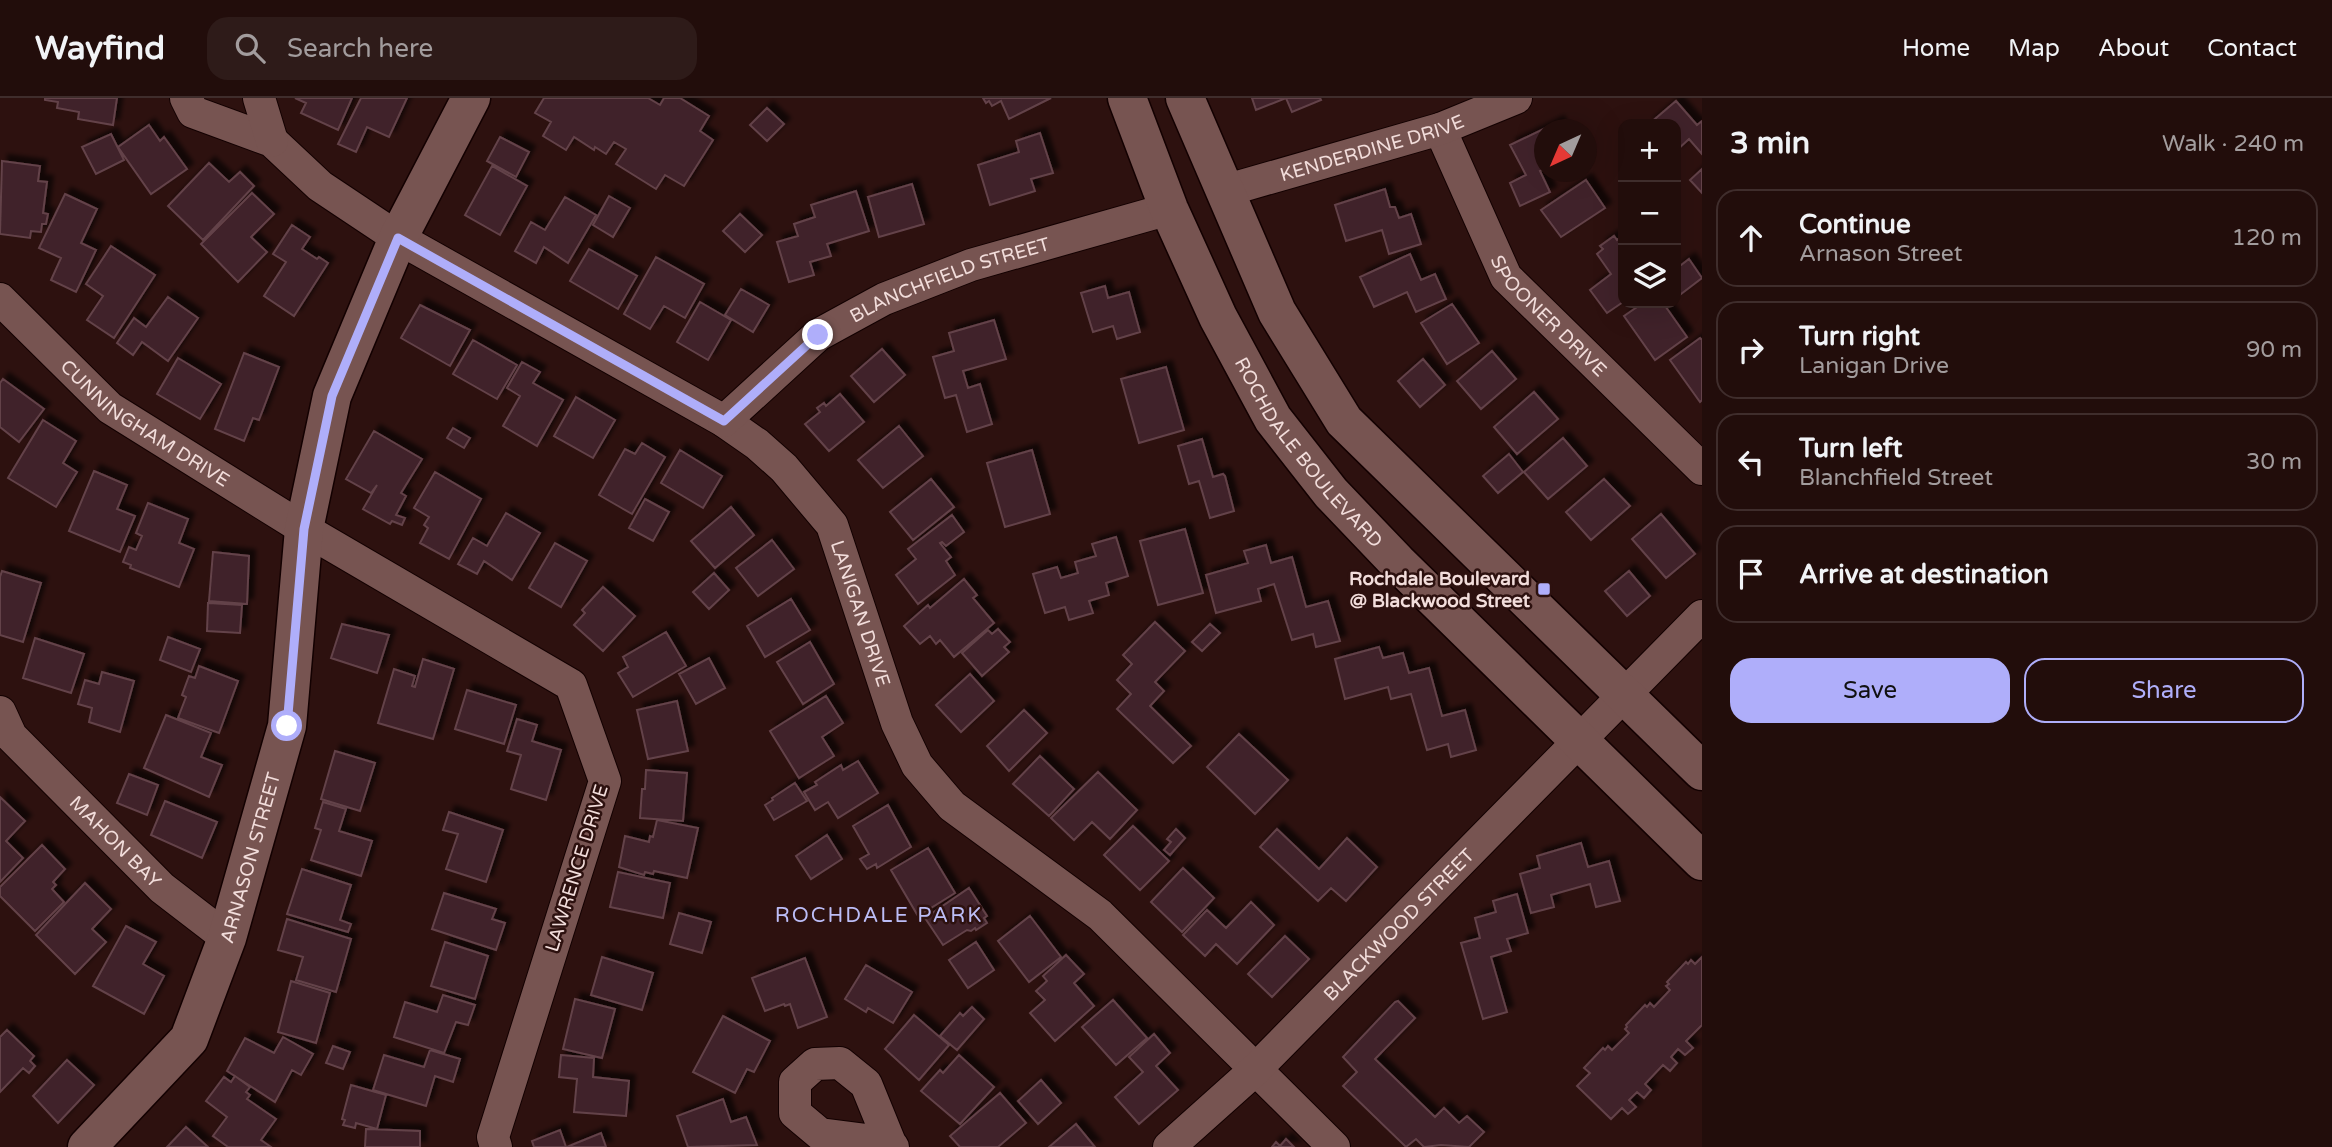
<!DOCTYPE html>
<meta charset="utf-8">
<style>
body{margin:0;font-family:"Varela Round",sans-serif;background:#2e1b19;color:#f1f3f6}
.controls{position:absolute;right:21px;top:21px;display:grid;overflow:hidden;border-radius:14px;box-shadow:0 7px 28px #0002}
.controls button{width:63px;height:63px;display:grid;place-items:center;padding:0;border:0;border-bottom:2px solid #3f2d2c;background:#220d0b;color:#f1f3f6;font:35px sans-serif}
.compass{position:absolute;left:1534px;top:21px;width:63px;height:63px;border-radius:50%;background:#220d0b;box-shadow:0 7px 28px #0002;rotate:224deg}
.stop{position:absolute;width:21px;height:21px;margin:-16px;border:5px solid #afaefa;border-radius:50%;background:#fff}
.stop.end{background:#afaefa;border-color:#fff;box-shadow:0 2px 7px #0008}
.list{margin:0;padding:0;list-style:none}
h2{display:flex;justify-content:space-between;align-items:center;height:91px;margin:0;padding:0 28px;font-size:30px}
h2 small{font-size:23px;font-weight:400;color:#a29c9d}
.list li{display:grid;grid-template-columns:46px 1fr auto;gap:21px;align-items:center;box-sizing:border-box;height:98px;margin:0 14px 14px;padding:0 14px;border:2px solid #3f2d2c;border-radius:21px}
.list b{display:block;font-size:26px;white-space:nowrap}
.list p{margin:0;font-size:23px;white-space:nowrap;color:#a29c9d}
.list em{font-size:23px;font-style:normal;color:#a29c9d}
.actions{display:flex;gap:14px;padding:21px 28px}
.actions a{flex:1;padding:16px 0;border:2px solid #afaefa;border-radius:21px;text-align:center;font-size:24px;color:#afaefa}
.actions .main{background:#afaefa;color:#111}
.icon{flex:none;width:38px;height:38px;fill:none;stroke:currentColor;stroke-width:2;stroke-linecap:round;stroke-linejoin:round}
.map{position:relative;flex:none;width:1702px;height:1049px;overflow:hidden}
header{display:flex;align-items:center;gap:42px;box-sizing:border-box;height:98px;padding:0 35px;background:#220d0b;border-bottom:2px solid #3f2d2c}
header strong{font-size:33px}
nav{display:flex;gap:38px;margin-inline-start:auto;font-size:24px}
.search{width:490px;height:63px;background:#2e1b19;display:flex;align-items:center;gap:18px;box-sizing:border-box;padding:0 24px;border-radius:21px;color:#a29c9d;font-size:26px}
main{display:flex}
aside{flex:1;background:#220d0b}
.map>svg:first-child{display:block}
</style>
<header>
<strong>Wayfind</strong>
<div class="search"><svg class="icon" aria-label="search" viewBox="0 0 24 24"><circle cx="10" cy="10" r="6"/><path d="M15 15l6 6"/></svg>Search here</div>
<nav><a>Home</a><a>Map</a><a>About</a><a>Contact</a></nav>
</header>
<main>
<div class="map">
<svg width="1702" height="1049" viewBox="0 0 1702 1049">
<defs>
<filter id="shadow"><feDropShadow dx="6" dy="-6" stdDeviation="2" flood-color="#0009"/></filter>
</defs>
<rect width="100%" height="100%" fill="#2d110f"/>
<path fill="#3f2229" stroke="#634249" stroke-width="2" filter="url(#shadow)" d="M45 0H117L113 27 78 21 79 14 57 10 58 4 45 2Z
M295 0H352L338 32 301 15 306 5Z
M361 0H407L389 39 367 29 356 54 338 46Z
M544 0H648L660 7 664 0H680L709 18 700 33 713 42 684 88 665 77 656 91 616 66 626 51 614 44 606 56 595 49 594 52 574 39 566 52 543 38 551 24 535 15Z
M983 0H1051L1009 21 1001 3 992 8 989 3 986 5Z
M1252 0H1320L1321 2 1292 14 1286 0 1256 12Z
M1676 3 1697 27 1702 23V56L1689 41 1676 53V26H1649Z
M767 10 784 26 767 43 750 27Z
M1558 24 1562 32H1545V71L1540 73 1550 94 1520 108 1510 85 1526 77 1510 47Z
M149 27 160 43 164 39 187 71 151 96 118 49Z
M1040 35 1053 75 1031 81 1035 93 990 107 978 67 1019 54 1016 43Z
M111 36 124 62 96 76 82 49Z
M500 39 529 54 516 79 487 63Z
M2 63 40 68 38 83 47 84 43 115 48 116 46 126H42L41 134 31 133 30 140 0 136Z
M209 65 229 84 240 74 254 88 203 142 168 108Z
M492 68 527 88 500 137 465 117Z
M1702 71V95L1690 82Z
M1586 82 1605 110 1561 139 1541 112Z
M912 86 924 126 879 139 868 99Z
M1385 91 1390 109H1395L1399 120 1411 116 1421 146 1389 156 1382 132 1346 143 1335 107Z
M856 93 869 133 827 146 831 158 810 164 814 177 789 184 777 144 798 138 794 126 815 119 811 107Z
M252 95 274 116 251 139 267 154 238 184 201 146Z
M65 96 97 111 81 145 96 152 76 194 51 182 61 160 39 150Z
M609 98 630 110 613 139 593 127Z
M565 99 596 117 568 165 544 149 536 165 515 153 531 124 545 132Z
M740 116 762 137 745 154 723 133Z
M292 127 310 139 302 151 317 161 319 159 328 165 294 218 264 198 286 164 273 156Z
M1623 137V204L1607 215 1590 192 1611 176 1597 156 1603 151 1600 148 1614 138 1617 142Z
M111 148 155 177 114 240 87 222 103 198 86 186Z
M589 151 637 178 618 211 570 183Z
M1410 156 1421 182 1435 176 1446 201 1416 214 1407 194 1374 209 1360 179Z
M656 159 704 186 685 220 664 208 650 231 624 216Z
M1689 161 1702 180 1677 199 1676 171Z
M1105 188 1108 200 1129 194 1140 234 1117 241 1113 228 1093 234 1081 195Z
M741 191 769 207 753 234 725 217Z
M168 199 198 220 168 263 142 244 133 257 117 245 134 220 146 229Z
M700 204 731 222 708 262 677 244Z
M1643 205H1663L1687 239 1655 262 1624 218Z
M1452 206 1479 245 1447 266 1421 225Z
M420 207 470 232 450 268 401 240Z
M994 222 1006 261 963 273 968 290 980 286 992 326 967 334 956 297 945 300 933 259 954 253 949 235Z
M1700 240 1702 242V302L1700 304 1670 262Z
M473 242 517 267 497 301 453 276Z
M882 251 905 277 874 304 851 278Z
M1492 253 1516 281 1481 311 1457 283Z
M244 255 279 269 259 322 253 320 244 343 215 331Z
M178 260 221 286 200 321 157 296Z
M1423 261 1445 287 1420 309 1398 283Z
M522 264 540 274 533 285 563 302 537 348 503 328 520 298 507 290Z
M1166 269 1184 332 1139 345 1121 281Z
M3 281 44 311 19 344 0 329V285Z
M1534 294 1558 321 1517 356 1494 329Z
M840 296 864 324 829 353 805 326 820 314 817 310 824 305 826 308Z
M576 299 615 322 593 360 554 338Z
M43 322 76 343 63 365 77 374 56 409 8 380Z
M899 328 923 358 883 390 858 362Z
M453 330 470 340 464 350 447 340Z
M374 333 422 361 401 395 406 398 396 417 405 420 402 427 392 423 390 426 363 411 377 387 371 395 346 381Z
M1563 340 1587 368 1548 401 1524 374Z
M1202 341 1213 379 1223 376 1225 378 1234 413 1210 420 1199 383 1189 386 1178 348Z
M642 345 665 359 632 416 599 397 625 351 635 356Z
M680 352 722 378 703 410 661 385Z
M1032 352 1050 416 1005 429 987 365Z
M1509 356 1523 374 1498 395 1483 378Z
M94 373 127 387 117 411 135 418 120 454 69 433Z
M435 374 481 401 449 461 420 445 428 430 424 427 429 419 414 410Z
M931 381 954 409 913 442 890 414Z
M1604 381 1630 408 1591 442 1566 414Z
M645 401 669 414 653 443 629 430Z
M148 405 188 421 179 445 194 451 179 489 130 470 131 467 123 464 129 449 136 452 142 438 136 435Z
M731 409 754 437 715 470 691 443Z
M506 415 540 435 512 482 484 463 477 476 458 466 473 440 487 448Z
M1661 416 1695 456 1666 480 1632 441Z
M952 417 964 434 946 448 942 444 940 445 951 459 946 463 955 477 918 506 896 477 916 461 908 451Z
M1185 431 1203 495 1158 507 1140 443Z
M1116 439 1128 478 1106 485 1109 497 1089 503 1093 515 1069 522 1065 509 1045 515 1033 476 1057 469 1061 480 1078 475 1075 464 1096 458 1092 446Z
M772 442 794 471 758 498 736 470Z
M555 445 587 463 561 509 529 490Z
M1266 447 1271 465 1292 459 1306 509 1328 503 1340 543 1316 549 1313 536 1292 542 1274 486 1258 491 1261 503 1216 515 1206 477 1248 465 1244 453Z
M213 454 249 458 247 506 209 503Z
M2 473 41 485 23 544 0 537V479Z
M1629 473 1650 498 1627 518 1605 493Z
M714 475 729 492 709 511 693 494Z
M964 481 977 497 973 500 994 525 954 559 940 542 936 546 930 538 920 546 904 528 928 507 930 510Z
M603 489 635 518 603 553 574 527 585 515 582 512Z
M791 501 810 532 765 559 747 528Z
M208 505 242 507 240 535 207 533Z
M1155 524 1185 553 1155 584 1164 593 1150 608 1191 648 1173 665 1117 611 1131 596 1117 582 1132 566 1123 557Z
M342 526 389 537 377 575 331 560Z
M1210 526 1220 535 1202 553 1192 544Z
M998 531 1010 544 1004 549 1009 554 982 578 962 555 988 532 992 536Z
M666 534 686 568 633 599 618 575 628 569 623 559Z
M168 539 200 551 191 574 160 562Z
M35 540 84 556 71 595 23 580Z
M810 544 834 586 803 606 777 564Z
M1379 549 1383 560 1403 555 1409 575 1429 570 1442 618 1465 612 1476 652 1451 659 1448 646 1427 652 1411 596 1391 601 1388 589 1345 601 1335 561Z
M709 560 725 590 696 606 679 576Z
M423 561 454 571 433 641 378 625 394 571 415 578 412 588 415 589Z
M199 568 238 583 219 635 178 620 186 599 182 597 189 578 195 580Z
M102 574 134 583 120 634 89 624 92 610 78 606 85 582 99 586Z
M970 576 994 603 961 634 936 607Z
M467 592 516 607 504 646 455 631Z
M826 598 843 625 822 639 834 658 799 680 770 633Z
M677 603 688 653 648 661 637 612Z
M1024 612 1047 635 1009 673 987 648Z
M166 617 211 635 201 659 222 667 209 699 144 670Z
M517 621 537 627 532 643 561 652 546 702 511 691 521 657 507 653Z
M1239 636 1288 682 1255 716 1207 669Z
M335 653 375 665 360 713 321 701Z
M1040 658 1074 691 1049 718 1013 686Z
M858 663 878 695 838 720 828 704 815 712 804 694 817 687 815 684 841 667 843 672Z
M646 672 687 675 683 723 640 720 642 691H645Z
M1098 674 1137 712 1110 741 1092 724 1074 742 1051 720Z
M129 676 158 687 147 717 117 705Z
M795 685 807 703 774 722 765 707 773 702 772 700Z
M0 699 25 723 6 743 23 760 0 784Z
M165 703 217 724 202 760 151 737Z
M323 704 346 711 339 733 372 743 361 778 311 762 321 732 315 730Z
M888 707 911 749 877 770 876 766 867 771 860 761 869 756 853 728Z
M449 714 503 732 486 784 446 771 458 736 443 732Z
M657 722 698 730 687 780 654 773 653 776 645 774 644 777 619 769 625 738 649 744 650 738 653 739Z
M1133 728 1169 763 1140 792 1104 757Z
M1176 731 1185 740 1170 757 1164 752 1171 744 1167 741Z
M1277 731 1319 771 1347 740 1377 769 1346 803 1331 790 1318 803 1260 749Z
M827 737 842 761 811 781 796 758Z
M1581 745 1588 769 1609 763 1620 803 1596 809 1590 786 1551 797 1554 809 1531 815 1520 776 1540 770 1537 758Z
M42 747 65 771 53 784 56 787 52 791 64 804 35 833 0 798V789Z
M928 750 955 795 918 818 891 772Z
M1183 770 1214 800 1182 834 1151 804Z
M302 771 351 787 340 822 351 826 348 834 287 816Z
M618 774 670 785 663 820 610 809Z
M85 785 111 811 92 831 106 844 75 876 36 837Z
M969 790 987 818 984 820 987 825 976 832 975 830 971 833 967 832 943 847 925 820Z
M444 795 496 811 492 821 505 825 496 852 432 831Z
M1517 796 1528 835 1507 841 1511 853 1491 859 1507 914 1483 921 1461 845 1480 840 1475 820 1496 814 1493 803Z
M1251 804 1274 827 1237 866 1216 846 1205 858 1183 837 1207 812 1226 830Z
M679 815 711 824 702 855 670 846Z
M1030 818 1061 859 1029 884 998 843Z
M287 821 351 841 336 894 296 882 303 859 278 852Z
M126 828 156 844 143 866 164 878 144 916 93 888Z
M1285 838 1309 861 1272 899 1248 876Z
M445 844 488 858 475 901 431 888Z
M976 844 994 872 968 890 949 862Z
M1066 857 1084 876 1074 885 1094 908 1055 943 1030 915 1045 902 1036 893 1047 883 1043 878Z
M602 859 653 875 642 912 591 897Z
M1702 859V927L1686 943 1693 950 1685 957 1678 951 1671 959 1677 965 1670 973 1663 967 1645 986 1651 992 1644 1000 1637 994 1629 1002 1636 1009 1628 1016 1622 1010 1611 1021 1577 988 1590 975 1584 970 1603 950 1605 952 1608 948 1612 952 1629 935 1625 931 1627 929 1626 927 1645 907 1647 909 1650 905 1654 909 1670 892 1666 888 1669 886 1667 884 1686 864 1688 866 1691 862 1695 866Z
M805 860 827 919 798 930 790 906 785 908 784 906 765 913 752 880Z
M866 867 912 894 893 925 868 910 866 914 845 901Z
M291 883 330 895 316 945 278 934Z
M443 897 475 907 468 927 456 924 444 955 394 939 405 904 437 914Z
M575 901 615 911 602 960 563 951Z
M1113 902 1147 940 1116 967 1082 929Z
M1398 903 1415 920 1375 961 1435 1019 1444 1010 1459 1025 1467 1018 1484 1034 1469 1049 1441 1047 1424 1049 1416 1041 1406 1049 1343 988 1357 974 1343 959 1395 904Z
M972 909 984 921 957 952 940 938 960 915 963 918Z
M914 917 949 947 919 982 885 951Z
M723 918 770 943 754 974 747 971 735 995 693 974Z
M7 932 34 958 30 963 35 968 29 975 23 970 0 994V939Z
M1154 936 1170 955 1156 968 1178 992 1139 1026 1115 999 1143 974 1129 959Z
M283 939 313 956 301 977 292 972 275 1004 227 973 245 940 274 955Z
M333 948 350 954 343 971 326 965Z
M430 952 460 961 453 984 435 978 426 1008 373 992 384 957 424 969Z
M561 957 594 960 593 979 629 983 626 1018 574 1014 577 981 559 979Z
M959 957 994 989 960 1026 921 993 940 972 943 975Z
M67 962 94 987 58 1025 33 998Z
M235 978 250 989 246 994 250 997 247 1001 276 1021 261 1042 271 1049H228L213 1038 227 1019 206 1003 224 979 231 984Z
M1041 982 1061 1005 1038 1026 1018 1003Z
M351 987 386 997 377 1031 356 1025 355 1030 343 1027 345 1022 342 1021Z
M1000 995 1026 1025 998 1049H960L950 1038Z
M723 1001 731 1024 746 1019 757 1047 688 1049 677 1018Z
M1076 1026 1095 1049H1049Z
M186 1029 208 1049H167Z
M366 1031 420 1033V1049H365Z
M560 1032 566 1049H534L532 1043Z
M601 1035 606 1049H567L574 1046Z
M1286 1041 1294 1049H1272L1276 1044 1280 1048Z"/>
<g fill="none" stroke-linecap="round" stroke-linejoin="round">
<defs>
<g id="street">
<path id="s1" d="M186 0 193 14 272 43 320 88 398 140 724 323 757 346 784 370 832 427 897 625 917 667 952 708 1100 817 1334 1049"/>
<path d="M259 0 272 43"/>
<path id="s2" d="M1440 31 1506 179 1702 371"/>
<path id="s3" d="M1224 93 1440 31 1516 0"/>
<path id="s4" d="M0 201 110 310 304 431 571 587 605 683 493 1039 496 1049"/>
<path id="s5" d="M724 323 818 237 884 201 971 167 1169 111"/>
<path id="s6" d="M0 614 11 638 162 790 227 840"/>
<path d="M890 1045 820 1036 795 1015V984L815 966 840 965 866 986 890 1045 893 1049"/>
<path id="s7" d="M1169 1049 1255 972 1702 518"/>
</g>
<g id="secondary">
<path id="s8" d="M1127 0 1169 111 1218 219 1273 321 1331 395 1397 464 1702 763"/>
<path d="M1185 0 1277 214 1344 323 1702 673"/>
<path id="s9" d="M87 1049 189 941 227 840 287 628 304 431 332 298 398 140 471 0"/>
</g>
</defs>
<use href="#street" stroke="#130001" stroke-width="34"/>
<use href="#secondary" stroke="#130001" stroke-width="41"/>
<use href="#street" stroke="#775451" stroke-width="32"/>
<use href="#secondary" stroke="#775451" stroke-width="38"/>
</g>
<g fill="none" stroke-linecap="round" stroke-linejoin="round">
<path stroke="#afaefa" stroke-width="9" d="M287 628 304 431 332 298 398 140 724 323 818 237"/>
</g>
<rect fill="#afaefa" stroke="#2d110f" stroke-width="2.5" x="1537" y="484" width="14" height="14" rx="3.5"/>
<g text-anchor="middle" stroke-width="5" stroke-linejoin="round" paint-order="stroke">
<g font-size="19" fill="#f2dddb" stroke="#2d110f">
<text dy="7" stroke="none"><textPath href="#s3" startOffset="154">KENDERDINE DRIVE</textPath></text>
<text dy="7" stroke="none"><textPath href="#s5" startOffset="271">BLANCHFIELD STREET</textPath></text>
<text dy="7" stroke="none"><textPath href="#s2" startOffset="219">SPOONER DRIVE</textPath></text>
<text dy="7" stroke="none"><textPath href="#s4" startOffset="192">CUNNINGHAM DRIVE</textPath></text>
<text dy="7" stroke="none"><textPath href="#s8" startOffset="401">ROCHDALE BOULEVARD</textPath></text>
<text dy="7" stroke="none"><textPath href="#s1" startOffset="877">LANIGAN DRIVE</textPath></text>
<text dy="7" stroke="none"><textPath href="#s6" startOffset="175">MAHON BAY</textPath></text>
<text dy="7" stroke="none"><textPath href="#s9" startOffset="340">ARNASON STREET</textPath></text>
<text transform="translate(576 770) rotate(-73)" y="7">LAWRENCE DRIVE</text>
<text dy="7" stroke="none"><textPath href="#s7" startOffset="320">BLACKWOOD STREET</textPath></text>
</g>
<g font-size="19" font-weight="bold" fill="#f2dddb" stroke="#2d110f" text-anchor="end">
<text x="1530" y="487">Rochdale Boulevard<tspan x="1530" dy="22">@ Blackwood Street</tspan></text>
</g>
<g font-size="21" letter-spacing="2" fill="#bcbdf6" stroke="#2d110f">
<text x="879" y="824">ROCHDALE PARK</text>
</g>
</g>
</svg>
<div class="controls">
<button>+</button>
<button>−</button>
<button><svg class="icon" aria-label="layers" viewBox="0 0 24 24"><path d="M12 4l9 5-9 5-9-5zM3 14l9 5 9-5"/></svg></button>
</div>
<svg class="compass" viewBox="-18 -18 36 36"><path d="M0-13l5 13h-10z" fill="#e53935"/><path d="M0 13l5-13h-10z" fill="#a29c9d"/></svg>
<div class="stop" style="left:287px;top:628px"></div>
<div class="stop end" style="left:818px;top:237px"></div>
</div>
<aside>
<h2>3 min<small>Walk · 240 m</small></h2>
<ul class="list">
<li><svg class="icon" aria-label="ahead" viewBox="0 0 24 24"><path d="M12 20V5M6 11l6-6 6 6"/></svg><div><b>Continue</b><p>Arnason Street</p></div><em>120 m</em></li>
<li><svg class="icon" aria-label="right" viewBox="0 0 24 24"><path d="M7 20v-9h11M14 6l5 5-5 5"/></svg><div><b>Turn right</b><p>Lanigan Drive</p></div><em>90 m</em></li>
<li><svg class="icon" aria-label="left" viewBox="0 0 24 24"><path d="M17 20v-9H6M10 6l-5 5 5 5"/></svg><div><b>Turn left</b><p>Blanchfield Street</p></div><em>30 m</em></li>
<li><svg class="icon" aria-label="arrive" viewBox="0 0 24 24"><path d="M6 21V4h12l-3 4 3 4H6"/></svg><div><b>Arrive at destination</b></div></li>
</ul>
<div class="actions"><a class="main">Save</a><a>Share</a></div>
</aside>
</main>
